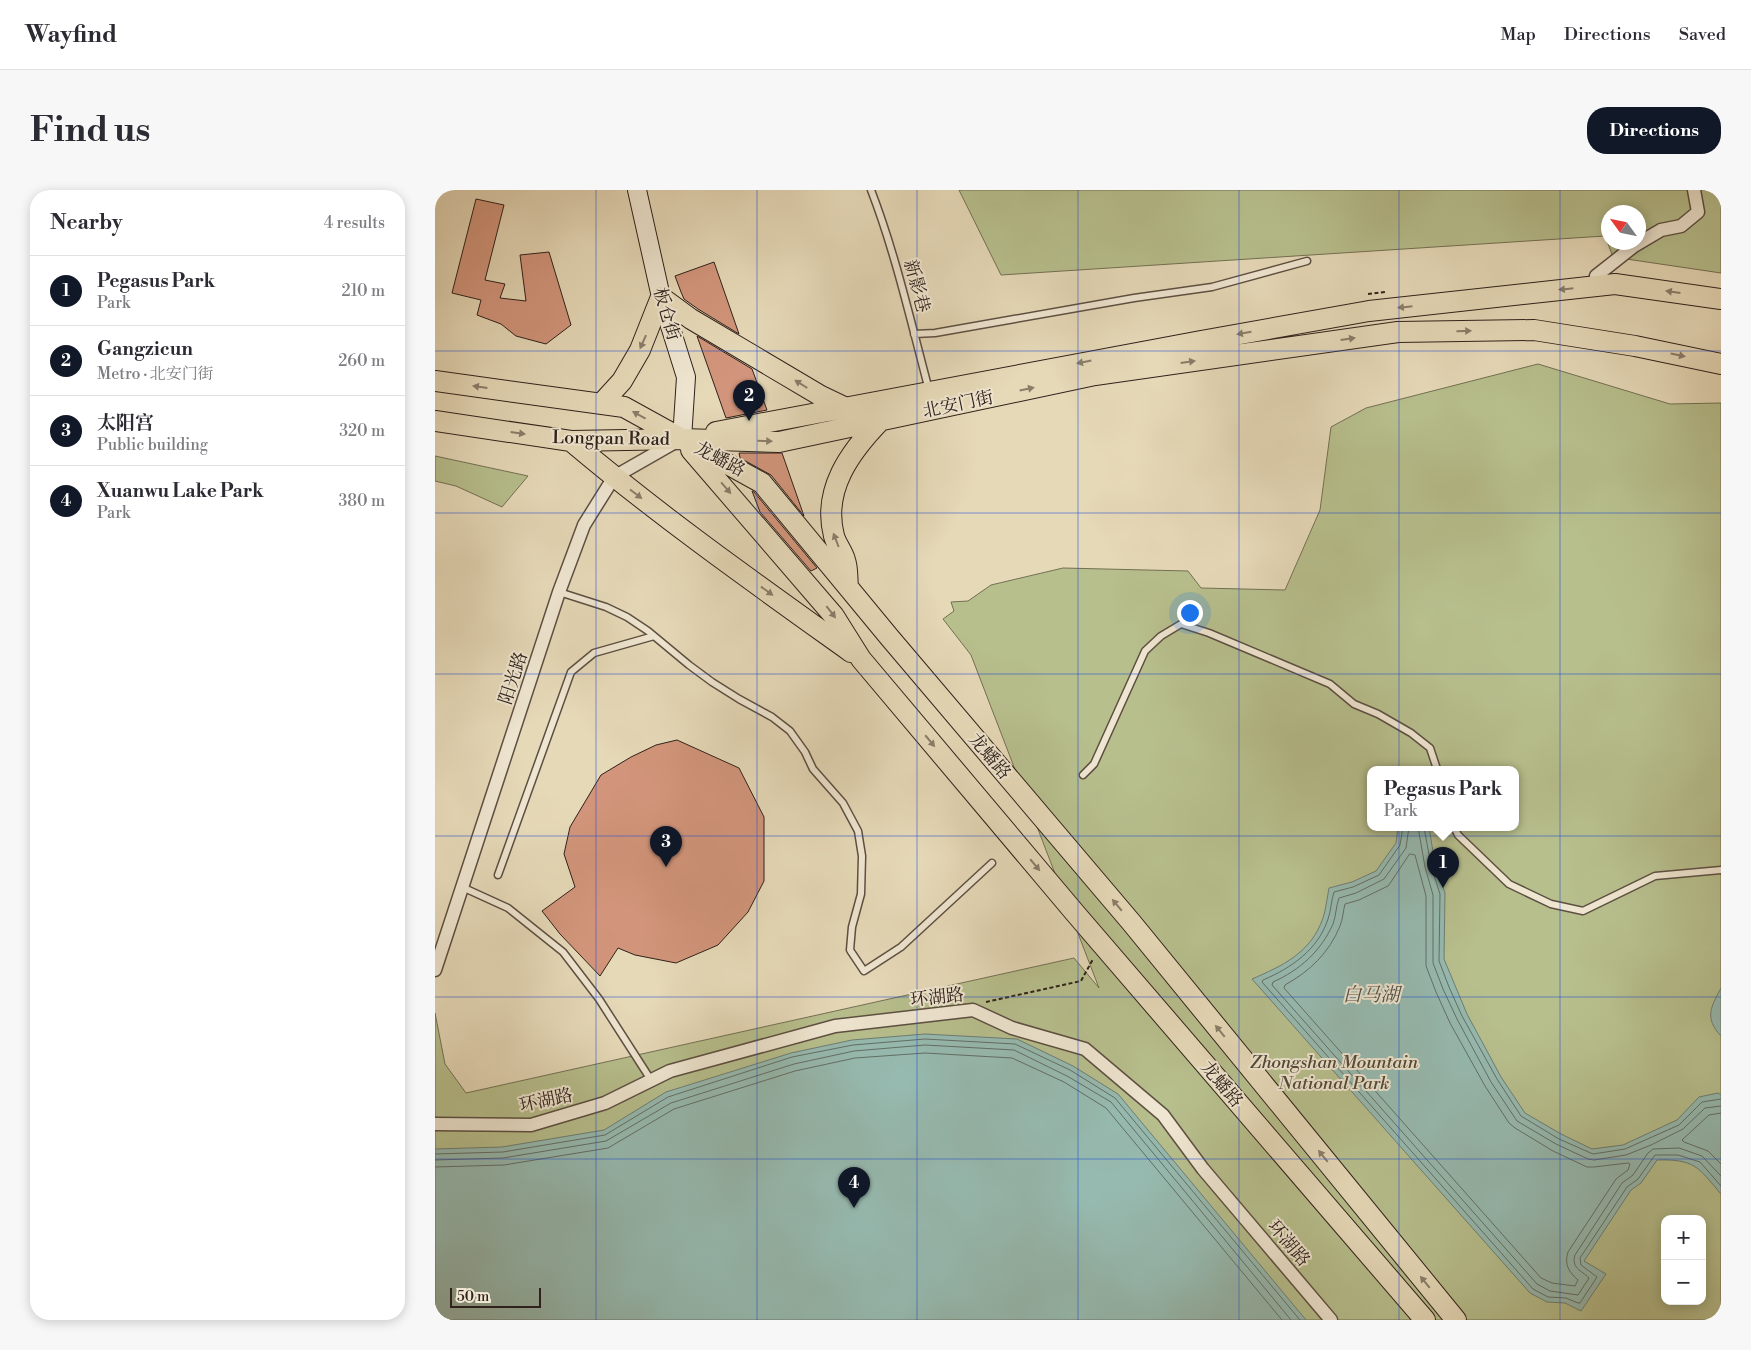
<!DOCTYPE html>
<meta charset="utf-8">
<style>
body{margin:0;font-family:"Libre Bodoni","Noto Serif SC",serif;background:#f7f7f7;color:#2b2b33}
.controls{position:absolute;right:15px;bottom:15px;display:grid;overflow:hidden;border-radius:10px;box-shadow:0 2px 12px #0003}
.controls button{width:45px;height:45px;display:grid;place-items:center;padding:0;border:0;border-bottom:1px solid #e1e1e2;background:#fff;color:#2b2b33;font:25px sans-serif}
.compass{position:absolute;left:1166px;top:15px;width:45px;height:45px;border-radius:50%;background:#fff;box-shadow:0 2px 12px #0003;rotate:303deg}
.scale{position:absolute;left:15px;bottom:12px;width:91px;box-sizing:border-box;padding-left:5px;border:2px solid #2f211b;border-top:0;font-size:14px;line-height:18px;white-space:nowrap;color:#2f211b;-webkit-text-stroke:4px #efe6d1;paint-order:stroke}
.you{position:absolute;left:754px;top:422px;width:18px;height:18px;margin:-12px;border:4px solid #fff;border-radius:50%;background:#1a73e8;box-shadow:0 0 0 8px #1a73e833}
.badge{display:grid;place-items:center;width:32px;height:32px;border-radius:50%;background:#111827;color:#fff;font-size:16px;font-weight:700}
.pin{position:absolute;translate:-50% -41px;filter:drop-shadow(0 1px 2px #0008)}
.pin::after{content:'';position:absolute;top:26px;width:18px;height:15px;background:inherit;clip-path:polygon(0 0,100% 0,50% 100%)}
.popup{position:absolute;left:932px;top:576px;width:152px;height:65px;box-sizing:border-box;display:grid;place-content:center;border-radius:10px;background:#fff;filter:drop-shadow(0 1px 4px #0005);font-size:16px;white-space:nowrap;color:#7c7c81}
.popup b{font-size:19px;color:#2b2b33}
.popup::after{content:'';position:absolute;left:50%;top:100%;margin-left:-10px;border:10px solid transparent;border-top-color:#fff}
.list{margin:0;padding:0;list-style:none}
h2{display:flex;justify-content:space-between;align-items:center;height:65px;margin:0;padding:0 20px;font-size:21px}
h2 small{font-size:16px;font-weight:400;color:#7c7c81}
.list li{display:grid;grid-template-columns:32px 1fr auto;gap:15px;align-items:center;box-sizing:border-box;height:70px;padding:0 20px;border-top:1px solid #e1e1e2}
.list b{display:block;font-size:19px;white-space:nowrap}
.list p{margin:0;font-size:16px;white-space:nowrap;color:#7c7c81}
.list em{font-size:16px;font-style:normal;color:#7c7c81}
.map{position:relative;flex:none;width:1286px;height:1130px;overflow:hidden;border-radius:20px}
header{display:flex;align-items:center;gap:30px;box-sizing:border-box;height:70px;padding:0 25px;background:#fff;border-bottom:1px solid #e1e1e2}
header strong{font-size:24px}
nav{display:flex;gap:28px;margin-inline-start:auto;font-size:18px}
.intro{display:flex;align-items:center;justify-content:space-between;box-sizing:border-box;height:120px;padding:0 30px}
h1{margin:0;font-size:35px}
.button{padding:12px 22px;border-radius:20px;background:#111827;color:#fff;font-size:18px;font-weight:700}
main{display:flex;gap:30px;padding:0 30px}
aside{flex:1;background:#fff;border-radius:20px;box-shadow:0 2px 12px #0003}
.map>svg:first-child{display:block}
</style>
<header>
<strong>Wayfind</strong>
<nav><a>Map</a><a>Directions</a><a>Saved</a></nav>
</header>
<div class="intro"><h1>Find us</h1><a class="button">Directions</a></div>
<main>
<aside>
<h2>Nearby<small>4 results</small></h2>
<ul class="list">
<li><span class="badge">1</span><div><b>Pegasus Park</b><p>Park</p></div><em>210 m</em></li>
<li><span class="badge">2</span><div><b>Gangzicun</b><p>Metro · 北安门街</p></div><em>260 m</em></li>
<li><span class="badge">3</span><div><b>太阳宫</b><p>Public building</p></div><em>320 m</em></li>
<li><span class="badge">4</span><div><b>Xuanwu Lake Park</b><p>Park</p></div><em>380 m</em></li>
</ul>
</aside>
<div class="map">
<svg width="1286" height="1130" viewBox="0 0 1286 1130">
<rect width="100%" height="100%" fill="#e6d9b8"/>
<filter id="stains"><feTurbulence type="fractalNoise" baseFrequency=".004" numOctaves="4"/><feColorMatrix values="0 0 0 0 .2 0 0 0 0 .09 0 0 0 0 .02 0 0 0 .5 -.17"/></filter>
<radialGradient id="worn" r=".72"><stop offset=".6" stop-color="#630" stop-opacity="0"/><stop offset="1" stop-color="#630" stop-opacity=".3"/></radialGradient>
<path fill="#b7bf8d" stroke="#737054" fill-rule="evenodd" d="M524 0H1286V83L1178 67 1170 46 566 85ZM1174 22H1204V52H1174Z
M1103 174 1235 214 1286 213V1130H0V823L10 874 31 903 639 768 664 798 536 465 508 429 519 421 516 412 533 411 556 395 628 378 753 381 766 398 850 400 885 320 896 237 931 218ZM936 579H1080V637H936ZM1230 1029H1267V1111H1230Z
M0 266 93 286 67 317 21 296 0 291Z"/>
<path fill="#96bab0" stroke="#6d7d74" d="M963 637H994L1000 674 1010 703 1009 769 1032 824 1066 887 1090 923 1126 944 1157 959 1188 955 1216 942 1242 930 1264 907 1283 903 1286 905V1004C1263 977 1260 969 1222 970L1206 993 1196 1000 1149 1071 1171 1084 1146 1121 1130 1113 1112 1112 1095 1103 817 789C847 776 876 763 888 728 891 719 892 708 894 698L917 692 941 681 961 653Z
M1286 798V846C1269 828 1276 817 1286 798Z
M490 844 582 849 638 876 683 904 871 1130H0V959L67 957 169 940 231 902 356 863 417 850Z"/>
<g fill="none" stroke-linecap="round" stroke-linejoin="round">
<path stroke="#626e66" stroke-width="1" d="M968 637 965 655 944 685 918 697 899 702C896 711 896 721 893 729 883 760 856 778 828 790L827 792 1098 1099 1113 1107 1131 1108 1143 1113H1145L1162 1087 1146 1075 1145 1068 1192 997 1203 989 1220 965H1243L1265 972 1286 996
M974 637 971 658 949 689 921 703 904 708C901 716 901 726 898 734 886 761 865 780 838 792L837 795 1102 1094 1115 1101 1143 1105 1154 1088C1146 1080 1136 1078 1140 1065L1187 993 1198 985 1213 963 1218 959 1244 958 1267 966 1286 986
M983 637 990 677 998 705V773L1008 799 1022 829 1056 892 1082 931 1121 954 1153 969 1159 970 1191 965 1216 955 1248 939 1270 918 1286 916
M989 637 996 676 1005 704 1004 771 1014 797 1027 826 1062 889 1086 926 1124 949 1158 964 1190 959 1244 935 1267 912 1286 909
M975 664 980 665 991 706V776L1001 802 1015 833 1050 896 1074 933 1080 938 1118 961 1152 977H1159L1193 973 1195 974 1193 980 1181 989 1133 1062C1129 1075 1134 1082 1143 1090L1140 1096 1117 1093 1106 1088 849 798 850 795C875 781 894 763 905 736 908 729 908 721 910 714L924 710 953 696Z
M1286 923 1274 925 1247 950 1249 952 1273 961 1286 974
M0 964 68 962 170 945 233 907 357 867 418 855 490 849 580 854 635 880 680 908 865 1130
M0 970 68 968 171 951 236 913 359 874 419 861 490 855 579 860 632 886 676 912 856 1130
M0 977 69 975 173 958 239 919 360 881 420 868 490 863 577 868 629 892 671 918 847 1130"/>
</g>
<path fill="#d2957b" stroke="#2f211b" d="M41 9 69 15 50 90 70 94 65 108 91 111 85 65 114 62 136 135 111 154 81 146 66 134 42 125 46 110 17 103Z
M279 72 304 144 263 119 249 109 246 102 240 86Z
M262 146 317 179 332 220 291 228Z
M304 263H347L369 326 336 285 305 268Z
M317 301 319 302 382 378 376 381 325 322Z
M242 550 304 578 329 627V691L313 722 283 755 241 773 200 765 183 758 165 786 125 744 107 721 140 697 129 664 135 637 166 585 196 567 221 555Z"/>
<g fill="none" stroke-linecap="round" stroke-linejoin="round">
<defs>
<path id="lane" d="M436 0C461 65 476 133 494 200
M479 144 500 143 699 108 777 97 872 71
M124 402 171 417 192 427 213 441 254 475 277 492 304 509 337 527 355 541 370 562 378 579 408 613 423 641 427 666 426 704 417 737 415 760 429 781 466 757 557 673
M648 585 659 574 710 461 726 446 746 434 774 443 895 494 919 514 943 524 976 543 995 558 1002 579
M1019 637 1023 645 1074 694 1116 714 1148 721 1220 686 1286 680
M63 685 136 482 159 463 219 446
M27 697 73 718 128 762 164 809 216 890"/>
<path id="street" d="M1161 86 1199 56 1226 40 1246 36 1263 22 1259 0
M0 780 124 402 149 335 179 287 242 251
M0 934 96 935 170 913 235 881 400 836 538 820 577 838 650 859 728 925 768 979 896 1130"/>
<path id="secondary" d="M202 0 226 107 251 187 247 249"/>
<path id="primary" d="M0 191 189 217 327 293 455 448 696 732 1021 1130
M166 214 187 191 205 160 226 107 256 129 386 206 409 217
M0 231 136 251 247 249 344 252 660 185 963 142 1099 140 1200 156 1286 174
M281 242 766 151 934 121 1180 94 1286 109
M136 251C226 327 321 394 416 462
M256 260 399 426 426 469 640 723 990 1130
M413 397C412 388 413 378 410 370 408 362 401 354 399 346 387 300 415 262 445 231"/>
</defs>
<use href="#lane" stroke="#5d4f42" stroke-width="9"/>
<use href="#street" stroke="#5d4f42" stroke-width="15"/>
<use href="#secondary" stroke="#2f211b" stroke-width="20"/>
<use href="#primary" stroke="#2f211b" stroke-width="22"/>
<path stroke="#2f211b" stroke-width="2" stroke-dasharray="4 2.5" stroke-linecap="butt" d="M933 104 950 102
M551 812 646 791 658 769"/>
<use href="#lane" stroke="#efe6d1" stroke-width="6"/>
<use href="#street" stroke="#efe6d1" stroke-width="12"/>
<use href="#secondary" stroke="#efe6d1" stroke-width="18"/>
<use href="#primary" stroke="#e6d9b8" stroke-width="20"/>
</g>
<defs><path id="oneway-solid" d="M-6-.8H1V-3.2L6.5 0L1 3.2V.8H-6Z" transform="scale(1.25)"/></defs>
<g fill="#8a7d6a">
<use href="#oneway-solid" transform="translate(1131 99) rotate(174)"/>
<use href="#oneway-solid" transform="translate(1238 102) rotate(-172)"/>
<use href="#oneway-solid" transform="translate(970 117) rotate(174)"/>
<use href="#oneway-solid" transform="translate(1029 141) rotate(-1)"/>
<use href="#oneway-solid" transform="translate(809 143) rotate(170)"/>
<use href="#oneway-solid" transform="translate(913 149) rotate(-8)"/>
<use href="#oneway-solid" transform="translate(208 152) rotate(114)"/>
<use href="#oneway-solid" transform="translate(1243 165) rotate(12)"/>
<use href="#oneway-solid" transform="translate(649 172) rotate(169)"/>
<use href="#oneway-solid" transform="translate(753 172) rotate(-8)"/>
<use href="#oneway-solid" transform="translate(366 194) rotate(-148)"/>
<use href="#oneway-solid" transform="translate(45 197) rotate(-172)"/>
<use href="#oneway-solid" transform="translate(592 199) rotate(-12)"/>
<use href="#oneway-solid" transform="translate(204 225) rotate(-151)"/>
<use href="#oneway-solid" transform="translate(83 243) rotate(8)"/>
<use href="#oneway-solid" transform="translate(330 251) rotate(2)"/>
<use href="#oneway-solid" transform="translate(291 298) rotate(49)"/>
<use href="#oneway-solid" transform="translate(201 304) rotate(37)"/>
<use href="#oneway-solid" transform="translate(401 350) rotate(-111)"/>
<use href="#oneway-solid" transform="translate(332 401) rotate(36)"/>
<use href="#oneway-solid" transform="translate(396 422) rotate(52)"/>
<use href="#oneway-solid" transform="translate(495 551) rotate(50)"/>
<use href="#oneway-solid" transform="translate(600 675) rotate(50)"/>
<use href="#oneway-solid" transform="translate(682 715) rotate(-130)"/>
<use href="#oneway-solid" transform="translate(785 841) rotate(-129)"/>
<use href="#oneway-solid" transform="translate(888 966) rotate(-129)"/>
<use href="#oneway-solid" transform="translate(990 1092) rotate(-129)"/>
</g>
<path fill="none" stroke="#1d4ed8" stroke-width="1" stroke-opacity="0.55" d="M161 0V1130M322 0V1130M482 0V1130M643 0V1130M804 0V1130M964 0V1130M1125 0V1130M0 161H1286M0 323H1286M0 484H1286M0 646H1286M0 807H1286M0 969H1286"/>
<g text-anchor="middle" stroke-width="4" stroke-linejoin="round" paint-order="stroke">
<g font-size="18" fill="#2f211b" stroke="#efe6d1">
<text transform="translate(482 96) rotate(75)" y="6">新影巷</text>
<text transform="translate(232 124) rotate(74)" y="6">板仓街</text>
<text transform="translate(523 214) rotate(-12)" y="6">北安门街</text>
<text transform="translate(176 248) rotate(1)" y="6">Longpan Road</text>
<text transform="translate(285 269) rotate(28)" y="6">龙蟠路</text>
<text transform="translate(78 488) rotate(-72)" y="6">阳光路</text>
<text transform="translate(555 566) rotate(50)" y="6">龙蟠路</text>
<text transform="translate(502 807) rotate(-6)" y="6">环湖路</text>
<text transform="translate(787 894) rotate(50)" y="6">龙蟠路</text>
<text transform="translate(111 910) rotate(-12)" y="6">环湖路</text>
<text transform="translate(854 1053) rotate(50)" y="6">环湖路</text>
</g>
<g font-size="18" font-style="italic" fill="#514838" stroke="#efe6d1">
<text x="899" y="878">Zhongshan Mountain<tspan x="899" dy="21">National Park</tspan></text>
</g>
<g font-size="19" font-style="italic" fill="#4e4f48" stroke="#efe6d1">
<text x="936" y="811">白马湖</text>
</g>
</g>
<rect width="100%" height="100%" filter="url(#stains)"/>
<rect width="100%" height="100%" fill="url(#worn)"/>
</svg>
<div class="controls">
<button>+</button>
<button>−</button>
</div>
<svg class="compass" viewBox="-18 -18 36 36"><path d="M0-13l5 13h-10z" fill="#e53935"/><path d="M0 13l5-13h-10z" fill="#7c7c81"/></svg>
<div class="scale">50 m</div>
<div class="you"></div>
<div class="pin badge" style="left:1008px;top:698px">1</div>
<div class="popup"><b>Pegasus Park</b>Park</div>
<div class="pin badge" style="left:314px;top:231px">2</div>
<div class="pin badge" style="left:231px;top:677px">3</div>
<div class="pin badge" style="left:419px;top:1018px">4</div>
</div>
</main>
